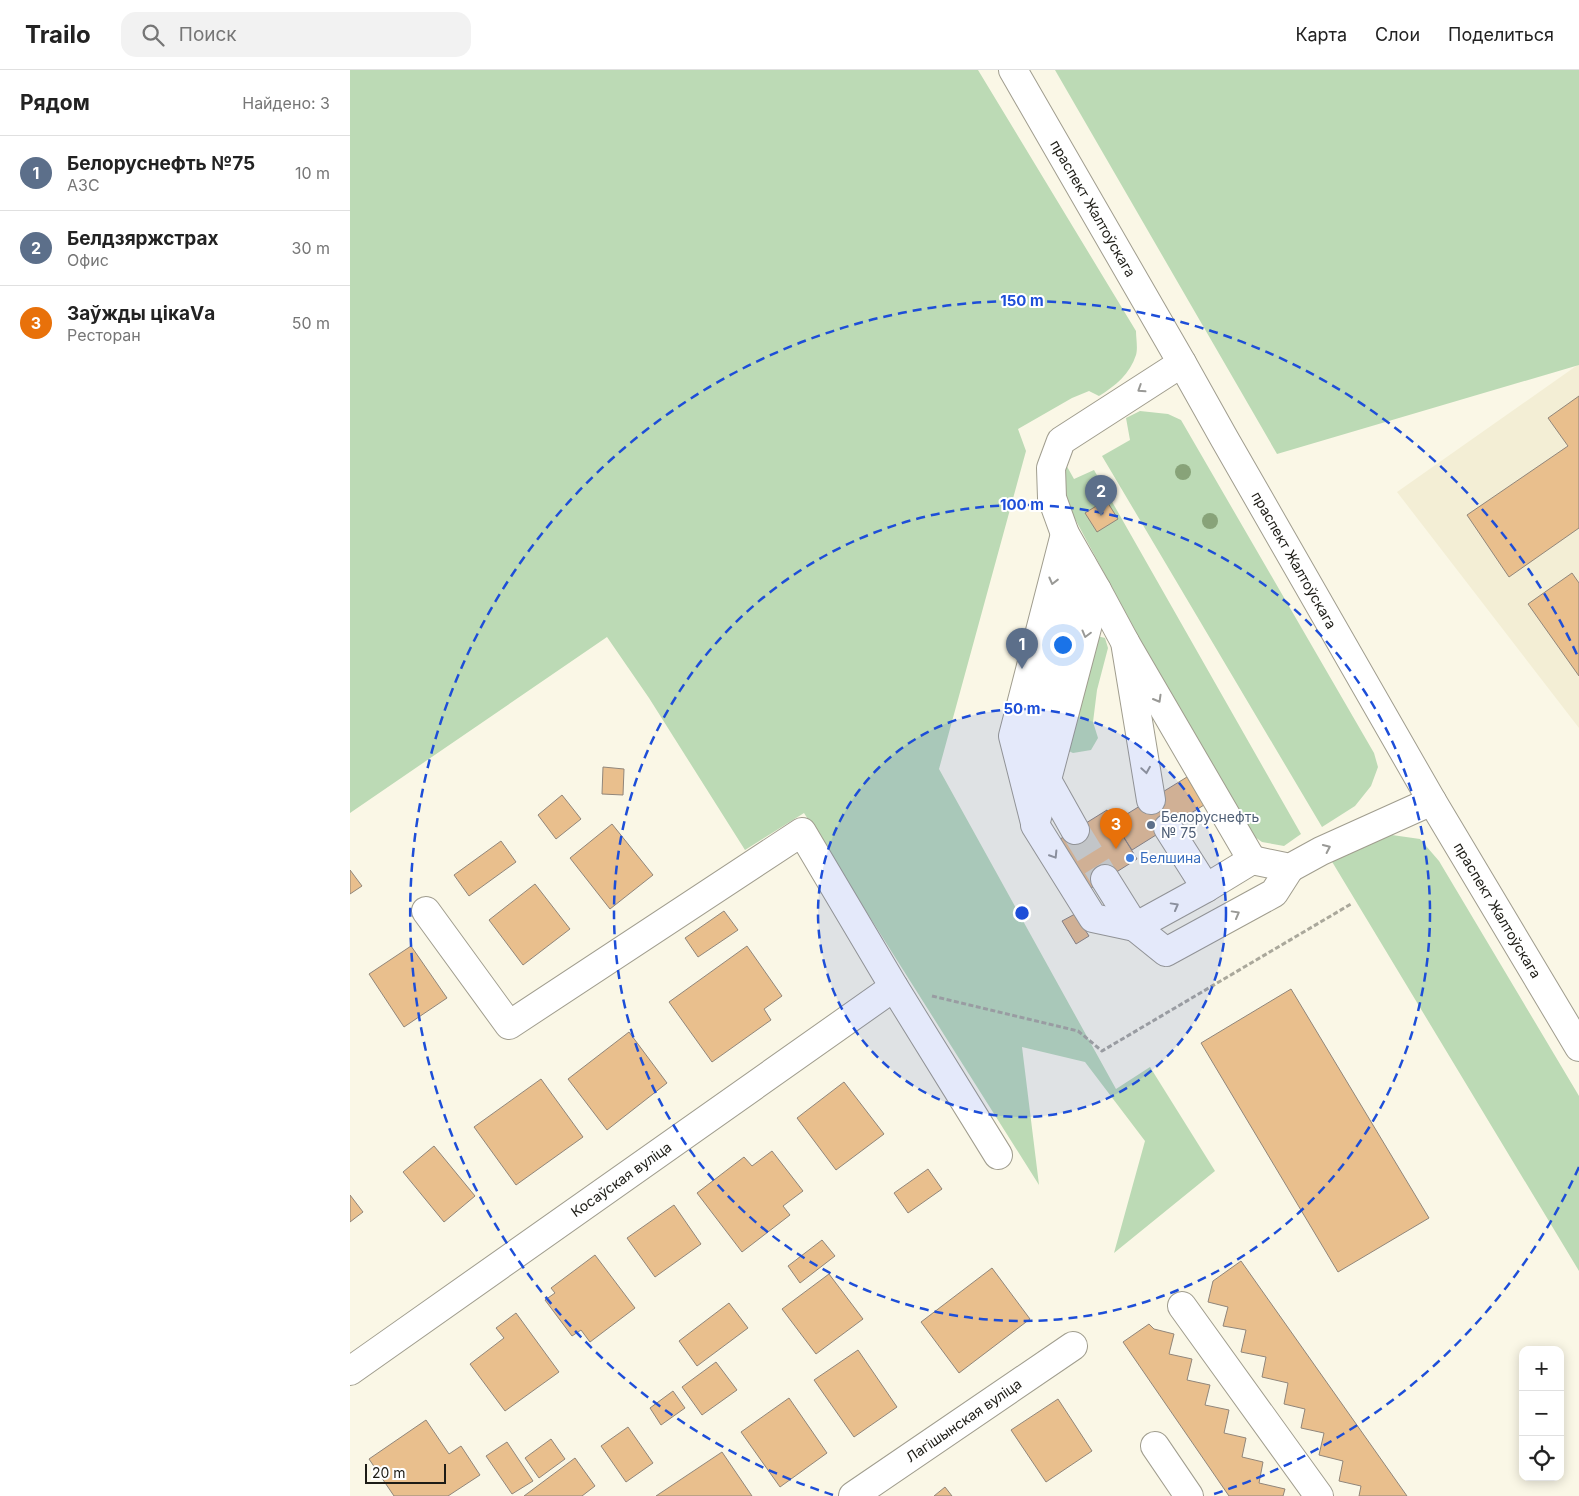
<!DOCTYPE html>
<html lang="ru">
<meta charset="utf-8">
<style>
body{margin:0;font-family:Inter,sans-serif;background:#f2f2f2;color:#222}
.controls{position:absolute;right:15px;bottom:15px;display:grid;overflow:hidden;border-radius:10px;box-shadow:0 2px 12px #0003}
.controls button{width:45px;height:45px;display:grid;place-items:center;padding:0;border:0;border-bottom:1px solid #e0e0e0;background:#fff;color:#222;font:25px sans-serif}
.scale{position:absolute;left:15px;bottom:12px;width:81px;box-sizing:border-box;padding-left:5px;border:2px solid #1d1c16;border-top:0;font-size:14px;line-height:18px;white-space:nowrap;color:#1d1c16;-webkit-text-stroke:4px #fff;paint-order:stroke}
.you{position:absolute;left:712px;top:574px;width:18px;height:18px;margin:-12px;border:4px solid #fff;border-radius:50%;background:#1a73e8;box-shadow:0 0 0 8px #1a73e833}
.badge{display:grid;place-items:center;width:32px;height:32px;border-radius:50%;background:#be3410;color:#fff;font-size:16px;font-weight:700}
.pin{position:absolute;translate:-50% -41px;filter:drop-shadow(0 1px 2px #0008)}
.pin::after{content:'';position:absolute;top:26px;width:18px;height:15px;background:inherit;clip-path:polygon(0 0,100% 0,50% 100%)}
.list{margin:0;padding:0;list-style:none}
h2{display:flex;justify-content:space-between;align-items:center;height:65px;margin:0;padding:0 20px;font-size:21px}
h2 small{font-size:16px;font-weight:400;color:#767676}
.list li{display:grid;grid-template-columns:32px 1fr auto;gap:15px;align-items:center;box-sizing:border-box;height:75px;padding:0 20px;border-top:1px solid #e0e0e0}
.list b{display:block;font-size:19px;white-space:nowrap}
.list p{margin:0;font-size:16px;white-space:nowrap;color:#767676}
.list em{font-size:16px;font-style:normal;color:#767676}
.icon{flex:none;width:28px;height:28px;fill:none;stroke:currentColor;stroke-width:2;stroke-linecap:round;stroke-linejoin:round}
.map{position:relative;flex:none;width:1229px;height:1426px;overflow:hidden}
header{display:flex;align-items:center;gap:30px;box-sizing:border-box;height:70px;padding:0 25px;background:#fff;border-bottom:1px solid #e0e0e0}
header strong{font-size:24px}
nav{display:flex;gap:28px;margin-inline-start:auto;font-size:18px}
.search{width:350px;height:45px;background:#f2f2f2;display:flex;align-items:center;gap:12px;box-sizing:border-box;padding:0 18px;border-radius:15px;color:#767676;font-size:19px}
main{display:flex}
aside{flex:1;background:#fff}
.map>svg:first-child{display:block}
</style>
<header>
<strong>Trailo</strong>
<div class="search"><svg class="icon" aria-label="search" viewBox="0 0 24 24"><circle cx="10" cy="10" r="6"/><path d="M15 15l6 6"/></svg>Поиск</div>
<nav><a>Карта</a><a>Слои</a><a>Поделиться</a></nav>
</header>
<main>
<aside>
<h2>Рядом<small>Найдено: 3</small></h2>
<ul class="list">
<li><span class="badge" style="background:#5c6f8a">1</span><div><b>Белоруснефть №75</b><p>АЗС</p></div><em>10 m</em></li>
<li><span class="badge" style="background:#5c6f8a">2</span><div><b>Белдзяржстрах</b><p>Офис</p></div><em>30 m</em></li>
<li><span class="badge" style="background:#e8710a">3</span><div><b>Заўжды цікаVа</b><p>Ресторан</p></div><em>50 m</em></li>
</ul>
</aside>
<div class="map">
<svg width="1229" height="1426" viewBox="0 0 1229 1426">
<rect width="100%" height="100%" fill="#faf7e6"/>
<path fill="#f3eed5" d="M1229 294V658L1047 422Z"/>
<path fill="#bcdab5" d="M0 0H628L786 261C786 268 788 278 786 285 780 304 765 316 749 326L739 321 722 328 668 359 676 381 589 699 766 1019 800 997 865 1101 764 1183 795 1071 735 992 672 977 689 1115 454 743 395 780 299 628 257 567 0 743Z
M705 0H1229V295L927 384Z
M790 341 818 344 831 350 1024 683 1028 697 1021 716 1005 736 972 757 752 386 780 370 776 348Z
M715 393 724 409 744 400 951 764 934 776 912 772 891 757 711 423Z
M747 566 755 568 758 578 747 620 743 652 748 668 741 680 723 683 714 679Z
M1042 765 1070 769 1089 791 1229 1026V1201L981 790 1014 773Z"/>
<path fill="#e9bf8d" stroke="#91867a" d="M1229 326V458L1159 507 1117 445 1218 376 1198 348Z
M756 430 768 449 747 462 735 443Z
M1222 503 1229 513V606L1178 534Z
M253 697 274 699 273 725 252 724Z
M837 707 854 735 782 780 764 752Z
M212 725 231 749 206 769 188 745Z
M757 740 787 789 738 820 707 771Z
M262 754 303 805 260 839 220 788Z
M151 771 166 792 119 826 104 805Z
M0 800 12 816 0 824Z
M185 814 220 859 173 895 139 850Z
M374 841 388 860 348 887 335 868Z
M725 844 739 866 726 874 712 851Z
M61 876 97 928 54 957 19 904Z
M397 876 432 926 414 939 421 950 362 992 319 932Z
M941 919 1079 1148 988 1202 851 973Z
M279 962 317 1013 257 1060 218 1009Z
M191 1009 233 1067 166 1115 124 1057Z
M494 1012 534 1064 486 1100 447 1048Z
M84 1076 125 1126 94 1152 53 1102Z
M422 1081 453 1121 433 1136 440 1145 392 1182 347 1123 394 1087 402 1096Z
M578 1099 592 1119 558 1143 544 1123Z
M0 1125 13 1142 0 1152Z
M324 1135 351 1174 305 1207 277 1168Z
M472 1170 485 1186 450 1213 438 1196Z
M245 1185 285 1238 240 1272 231 1260 222 1266 195 1230 205 1223 201 1218Z
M891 1191 1057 1426H1009L1011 1416 989 1411 993 1391 969 1385 974 1363 951 1358 955 1339 934 1334 938 1313 912 1307 916 1287 891 1282 896 1260 873 1256 878 1237 858 1232 863 1211Z
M642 1198 680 1249 609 1303 571 1252Z
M479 1204 513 1249 466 1284 432 1239Z
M379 1233 398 1258 347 1296 329 1271Z
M166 1243 209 1302 155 1341 120 1294 154 1268 146 1258Z
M799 1254 804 1259 824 1264 819 1284 842 1289 837 1310 860 1315 855 1335 879 1340 874 1363 896 1368 892 1387 913 1392 909 1413 935 1419 933 1426H879L773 1272Z
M508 1280 547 1337 504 1367 464 1310Z
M366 1292 387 1320 352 1345 332 1317Z
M323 1321 335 1338 311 1355 300 1338Z
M439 1328 477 1383 430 1417 391 1362Z
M708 1329 742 1381 696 1412 661 1360Z
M76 1350 99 1384 111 1376 130 1405 98 1426H44L19 1389Z
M278 1357 303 1393 276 1412 251 1376Z
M201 1369 215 1389 189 1408 175 1388Z
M157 1372 183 1411 162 1424 136 1386Z
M372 1382 402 1426H306Z
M225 1388 245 1416 232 1426H174Z
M595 1417 602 1426H584Z"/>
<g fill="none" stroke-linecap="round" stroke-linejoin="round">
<path stroke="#d9d6c7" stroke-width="28" stroke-dasharray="28 14" stroke-linecap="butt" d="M725 760 755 809"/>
<defs>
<g id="minor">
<path d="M832 293 711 371 701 398 702 428 715 464 747 520 685 755 743 848 785 857 856 818"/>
<path d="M747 520 775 572 801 730"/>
<path d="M775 572 902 790"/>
<path d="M683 691 732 494"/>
<path d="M692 703 697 710 725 760"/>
<path d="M685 753 663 666 715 464"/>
<path d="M818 758 856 818 902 790 940 798 971 781 1082 731"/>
<path d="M755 809 785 857 816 882 924 823 940 798"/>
<path d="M76 841 159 955 452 762 544 917 648 1085"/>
<path d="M832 1236 969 1426"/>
<path id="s1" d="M0 1301 544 917"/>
<path d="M805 1376 839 1426"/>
<path id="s2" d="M503 1426 723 1276"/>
</g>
<g id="major">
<path id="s3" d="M663 0 832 293 874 368 1082 731 1229 977"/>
</g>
</defs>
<use href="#minor" stroke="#a09d8e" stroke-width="30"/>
<use href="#major" stroke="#a09d8e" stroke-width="30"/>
<path stroke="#aaa89b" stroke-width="3" stroke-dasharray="5 2.5" stroke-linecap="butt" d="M582 926 728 961 752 981 1001 834"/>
<use href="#minor" stroke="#fff" stroke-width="28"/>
<use href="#major" stroke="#fff" stroke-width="28"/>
</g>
<g fill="#88a379">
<circle cx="833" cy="402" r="8"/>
<circle cx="860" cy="451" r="8"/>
</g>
<defs><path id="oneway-chevron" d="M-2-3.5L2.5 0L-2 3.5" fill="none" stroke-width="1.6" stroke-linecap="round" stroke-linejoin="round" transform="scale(1.25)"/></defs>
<g stroke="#999996">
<use href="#oneway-chevron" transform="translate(791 319) rotate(147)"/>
<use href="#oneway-chevron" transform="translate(703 511) rotate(104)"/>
<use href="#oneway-chevron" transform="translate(736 564) rotate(105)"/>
<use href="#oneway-chevron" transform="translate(808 629) rotate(60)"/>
<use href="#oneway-chevron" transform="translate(796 700) rotate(81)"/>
<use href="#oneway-chevron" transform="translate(977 778) rotate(-25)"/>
<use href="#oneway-chevron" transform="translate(704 785) rotate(58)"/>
<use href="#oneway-chevron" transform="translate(825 836) rotate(-29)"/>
<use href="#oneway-chevron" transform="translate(886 844) rotate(-29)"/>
</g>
<circle cx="672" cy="843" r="204" fill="#1d4ed8" fill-opacity=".12"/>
<g fill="none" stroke="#1d4ed8" stroke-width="2.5" stroke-dasharray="9 6">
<circle cx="672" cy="843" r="204"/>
<circle cx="672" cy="843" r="408"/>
<path d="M1229 1097A612 612 0 0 1 861 1425M483 1425A612 612 0 1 1 1229 589"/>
</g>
<circle fill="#5c6f8a" stroke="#fff" stroke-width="2" cx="801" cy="755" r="5"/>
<circle fill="#3f7fe0" stroke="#fff" stroke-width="2" cx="780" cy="788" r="5"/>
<g text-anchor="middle" stroke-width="4" stroke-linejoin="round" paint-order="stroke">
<g font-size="14" fill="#1d1c16" stroke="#fff">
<text dy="5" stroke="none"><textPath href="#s3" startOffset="160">праспект Жалтоўскага</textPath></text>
<text dy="5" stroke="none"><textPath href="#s3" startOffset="565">праспект Жалтоўскага</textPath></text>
<text dy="5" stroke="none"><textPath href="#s3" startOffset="970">праспект Жалтоўскага</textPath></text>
<text dy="5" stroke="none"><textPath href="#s1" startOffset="332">Косаўская вуліца</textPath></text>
<text dy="5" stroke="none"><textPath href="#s2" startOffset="134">Лагішынская вуліца</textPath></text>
</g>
<g font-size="14" fill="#4e5e75" stroke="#fff" text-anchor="start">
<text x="811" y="752">Белоруснефть<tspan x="811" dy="16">№ 75</tspan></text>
</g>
<g font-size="14" fill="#366cbe" stroke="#fff" text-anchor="start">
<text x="790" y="793">Белшина</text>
</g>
</g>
<circle cx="672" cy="843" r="8" fill="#1d4ed8" stroke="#fff" stroke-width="2.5"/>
<g font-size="15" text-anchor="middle" font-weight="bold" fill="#1d4ed8" stroke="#fff" stroke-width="4" stroke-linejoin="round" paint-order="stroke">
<text x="672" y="236">150 m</text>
<text x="672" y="440">100 m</text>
<text x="672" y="644">50 m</text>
</g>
</svg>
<div class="controls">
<button>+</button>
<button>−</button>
<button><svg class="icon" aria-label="locate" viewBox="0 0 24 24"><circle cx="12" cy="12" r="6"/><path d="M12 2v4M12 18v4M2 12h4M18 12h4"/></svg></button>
</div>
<div class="scale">20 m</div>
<div class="you"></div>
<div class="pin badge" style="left:672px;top:599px;background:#5c6f8a">1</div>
<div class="pin badge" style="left:751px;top:446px;background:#5c6f8a">2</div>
<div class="pin badge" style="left:766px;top:779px;background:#e8710a">3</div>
</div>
</main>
